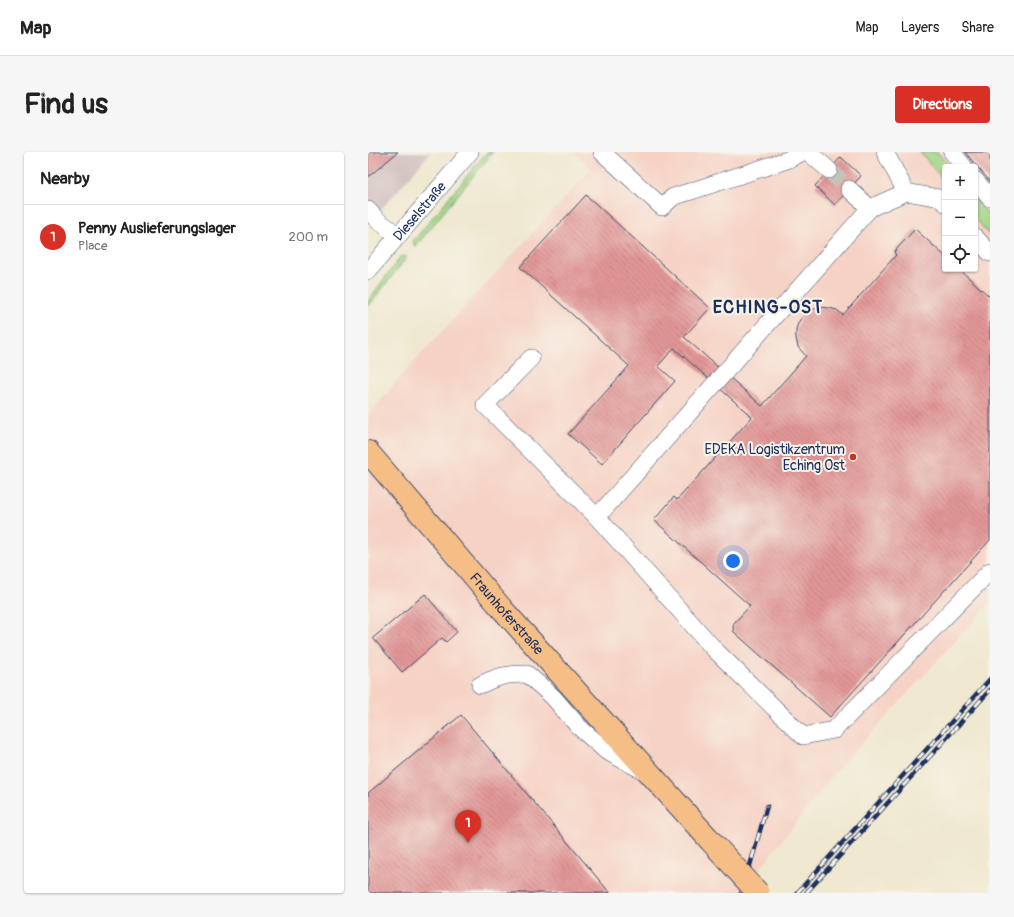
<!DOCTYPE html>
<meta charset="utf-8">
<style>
body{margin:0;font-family:Pangolin,sans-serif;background:#f6f6f6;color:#222}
.controls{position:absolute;right:12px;top:12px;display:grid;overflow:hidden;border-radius:4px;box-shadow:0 1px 3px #0004}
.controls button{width:36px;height:36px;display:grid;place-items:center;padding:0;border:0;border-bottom:1px solid #e0e0e0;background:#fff;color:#222;font:20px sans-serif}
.you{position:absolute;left:365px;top:409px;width:14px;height:14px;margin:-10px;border:3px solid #fff;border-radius:50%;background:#1a73e8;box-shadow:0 0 0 6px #1a73e833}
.badge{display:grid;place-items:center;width:26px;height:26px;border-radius:50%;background:#d93025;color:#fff;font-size:13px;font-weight:700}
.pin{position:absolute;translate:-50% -33px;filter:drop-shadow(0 1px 2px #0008)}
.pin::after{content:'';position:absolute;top:21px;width:14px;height:12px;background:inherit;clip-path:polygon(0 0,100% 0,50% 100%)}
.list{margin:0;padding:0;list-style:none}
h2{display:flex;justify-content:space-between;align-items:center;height:52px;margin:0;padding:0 16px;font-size:17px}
h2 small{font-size:13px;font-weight:400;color:#767676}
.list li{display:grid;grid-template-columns:26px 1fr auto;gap:12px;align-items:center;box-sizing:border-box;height:64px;padding:0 16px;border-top:1px solid #e0e0e0}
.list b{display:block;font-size:15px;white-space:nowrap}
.list p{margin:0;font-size:13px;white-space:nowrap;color:#767676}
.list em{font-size:13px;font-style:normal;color:#767676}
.icon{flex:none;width:22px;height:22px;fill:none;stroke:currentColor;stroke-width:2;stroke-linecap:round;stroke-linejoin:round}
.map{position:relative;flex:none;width:622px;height:741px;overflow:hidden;border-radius:4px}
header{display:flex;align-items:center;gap:24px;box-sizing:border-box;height:56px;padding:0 20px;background:#fff;border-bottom:1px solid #e0e0e0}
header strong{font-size:19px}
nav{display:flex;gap:22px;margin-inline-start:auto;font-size:14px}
.intro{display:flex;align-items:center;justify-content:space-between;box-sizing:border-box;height:96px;padding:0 24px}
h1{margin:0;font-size:28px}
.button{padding:10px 18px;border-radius:4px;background:#d93025;color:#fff;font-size:14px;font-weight:700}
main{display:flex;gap:24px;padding:0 24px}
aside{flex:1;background:#fff;border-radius:4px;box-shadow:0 1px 3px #0004}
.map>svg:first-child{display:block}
</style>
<header>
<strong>Map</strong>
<nav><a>Map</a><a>Layers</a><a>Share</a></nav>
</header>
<div class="intro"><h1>Find us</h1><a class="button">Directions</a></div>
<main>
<aside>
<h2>Nearby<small></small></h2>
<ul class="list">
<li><span class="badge">1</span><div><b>Penny Auslieferungslager</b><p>Place</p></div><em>200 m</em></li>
</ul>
</aside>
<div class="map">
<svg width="622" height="741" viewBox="0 0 622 741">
<defs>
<pattern id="building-back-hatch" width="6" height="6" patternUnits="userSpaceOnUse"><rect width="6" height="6" fill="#e29695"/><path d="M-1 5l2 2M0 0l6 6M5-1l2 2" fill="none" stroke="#b67b7d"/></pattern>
</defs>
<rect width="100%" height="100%" fill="#f7f3e8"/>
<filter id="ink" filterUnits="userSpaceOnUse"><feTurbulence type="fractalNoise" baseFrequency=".025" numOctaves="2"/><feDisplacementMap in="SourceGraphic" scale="8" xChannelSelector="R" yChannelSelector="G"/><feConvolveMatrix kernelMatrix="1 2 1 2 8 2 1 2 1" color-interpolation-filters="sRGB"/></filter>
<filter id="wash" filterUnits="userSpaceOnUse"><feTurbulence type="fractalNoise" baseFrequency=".012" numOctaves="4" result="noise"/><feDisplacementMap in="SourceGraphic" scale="16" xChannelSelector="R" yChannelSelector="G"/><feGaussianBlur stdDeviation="0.9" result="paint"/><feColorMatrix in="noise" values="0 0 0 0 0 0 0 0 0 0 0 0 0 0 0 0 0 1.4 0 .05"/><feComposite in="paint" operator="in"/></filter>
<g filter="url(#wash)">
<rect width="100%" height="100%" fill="#efe8cf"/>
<path fill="#f6d2c4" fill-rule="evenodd" d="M206 0H622V451L464 624 373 741H0V263L42 214 224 17ZM577 15H607V117H577Z"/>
<path fill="#d1bfbe" d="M0 0H63L5 67 0 61Z"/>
<path fill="#a1d585" stroke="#5e8272" d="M119 0H125L47 95 45 89Z
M552 0H569L582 15H577V30Z
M607 47 622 65V84L607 66Z
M33 104 39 105 0 155V149Z"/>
<g id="blocks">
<path fill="url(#building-back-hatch)" d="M0 0H30L0 25Z
M597 0H622V30Z
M473 5 493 24 467 53 447 34Z
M218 43 342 156 316 185 394 254 438 204 430 195 428 186V177L431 169 437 162 444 158 452 155 461 156 469 158 475 163 528 103 526 100 547 77 577 104V117H591L622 145V388L462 565 366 480 365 475 366 471 382 454 286 368 306 345 309 348 384 265 306 196 290 214 307 229 234 312 200 282 261 214 152 115Z
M57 442 89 480 78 490 74 486 34 520 5 486Z
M93 563 242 741H0V641Z"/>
</g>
</g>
<g filter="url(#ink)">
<use href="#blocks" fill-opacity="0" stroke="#3b4b6f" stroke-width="1"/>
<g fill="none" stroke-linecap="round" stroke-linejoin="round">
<path stroke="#c5c3b8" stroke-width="17" stroke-dasharray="17 8" stroke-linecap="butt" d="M461 18 481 37"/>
<defs>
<g id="minor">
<path d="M234 0 294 55 305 45 419 8 435 0"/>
<path d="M440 0 461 18"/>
<path d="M517 0 538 40"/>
<path d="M584 0 596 15"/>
<path d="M607 28 622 46"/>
<path d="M481 37 502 56"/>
<path d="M577 51 572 46 538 40 502 56 229 365 346 497 435 584 466 578 622 419"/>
<path d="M0 58 9 68 30 83"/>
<path d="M607 85 622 101"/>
<path id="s1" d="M0 119 102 0"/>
<path d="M163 206 117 253 229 365"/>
<path d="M112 533C130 524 139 522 159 522L185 545 211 575 238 599 276 619"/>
</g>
<g id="major">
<path id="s2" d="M0 300 135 458 341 687"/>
</g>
</defs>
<use href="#minor" stroke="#3b4b6f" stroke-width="18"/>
<use href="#major" stroke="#3b4b6f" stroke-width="24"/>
<use href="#minor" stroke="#fff" stroke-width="17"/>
<use href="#major" stroke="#f6be87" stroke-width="22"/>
<defs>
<path id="rail" d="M373 741 379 724 399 654
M429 741 622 527
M438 741 622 538"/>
</defs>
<use href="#rail" stroke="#1b2f5e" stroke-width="4.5"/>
<use href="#rail" stroke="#f7f3e8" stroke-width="3" stroke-dasharray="9" stroke-linecap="butt"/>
<defs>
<path id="major-bridge" d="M341 687 390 741"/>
</defs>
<use href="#major-bridge" stroke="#3b4b6f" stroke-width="24" stroke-linecap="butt"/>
<use href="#major-bridge" stroke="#f6be87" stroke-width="22"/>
</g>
</g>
<circle fill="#c8321e" stroke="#f7f3e8" stroke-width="1.5" cx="485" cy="305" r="4"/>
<g text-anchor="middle" stroke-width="4" stroke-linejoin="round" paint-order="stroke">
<g font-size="14" fill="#1b2f5e" stroke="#f7f3e8">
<text dy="5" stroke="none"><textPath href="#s1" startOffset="79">Dieselstraße</textPath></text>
<text dy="5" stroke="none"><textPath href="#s2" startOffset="213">Fraunhoferstraße</textPath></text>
</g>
<g font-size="14" fill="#1b2f5e" stroke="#f7f3e8" text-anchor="end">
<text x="477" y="302">EDEKA Logistikzentrum<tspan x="477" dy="16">Eching Ost</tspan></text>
</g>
<g font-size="18" font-weight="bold" letter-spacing="1" fill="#1b2f5e" stroke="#f7f3e8">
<text x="400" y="161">ECHING-OST</text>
</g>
</g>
</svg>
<div class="controls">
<button>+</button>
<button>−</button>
<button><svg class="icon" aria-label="locate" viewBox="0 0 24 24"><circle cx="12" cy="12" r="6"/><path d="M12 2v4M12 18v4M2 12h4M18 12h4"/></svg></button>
</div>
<div class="you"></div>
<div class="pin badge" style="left:100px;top:691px">1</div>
</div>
</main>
